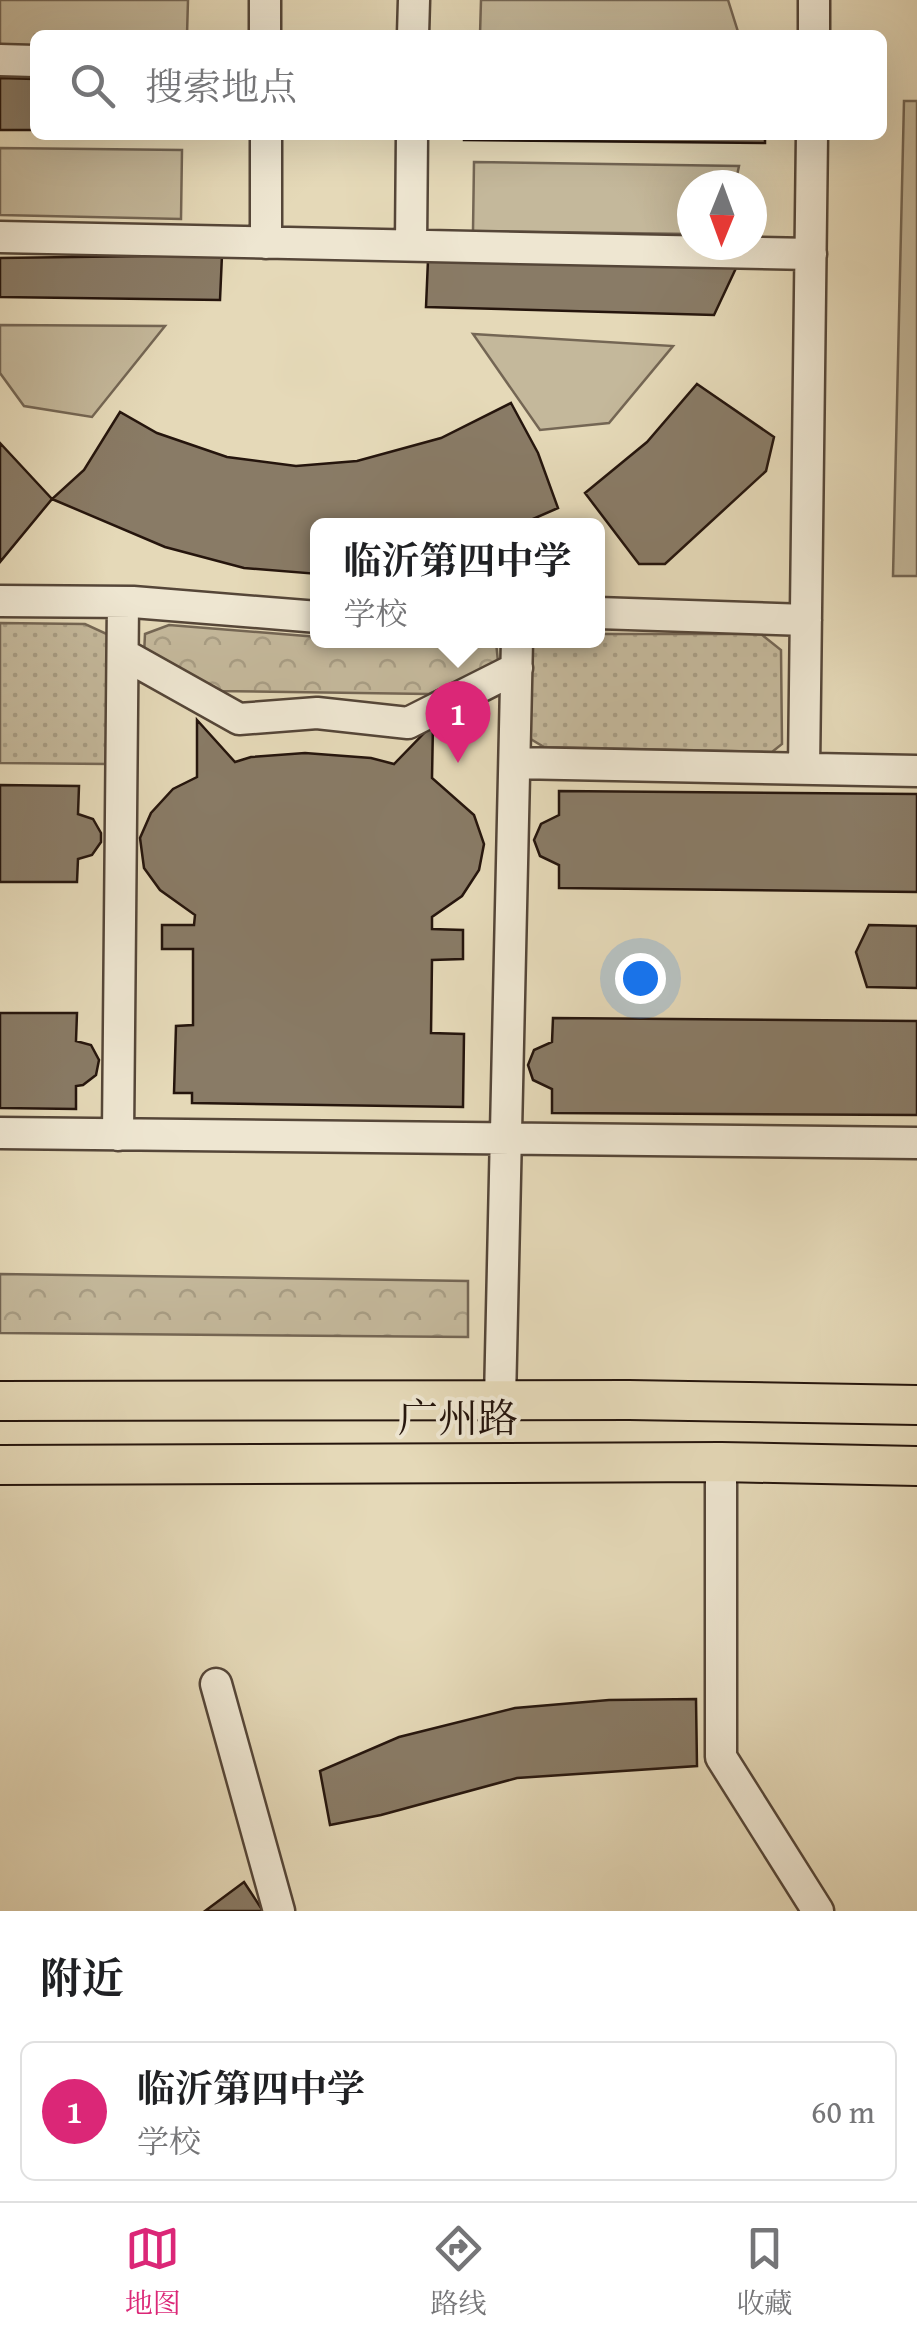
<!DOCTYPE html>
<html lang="zh">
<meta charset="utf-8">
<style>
body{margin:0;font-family:"Gentium Book Plus","Noto Serif SC",serif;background:#f6f6f6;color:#202124}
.compass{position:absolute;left:677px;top:170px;width:90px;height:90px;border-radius:50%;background:#fff;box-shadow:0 10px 40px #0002;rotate:181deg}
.you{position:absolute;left:640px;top:978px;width:35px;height:35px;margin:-25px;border:8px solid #fff;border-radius:50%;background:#1a73e8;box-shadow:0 0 0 15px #1a73e833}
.badge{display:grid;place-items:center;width:65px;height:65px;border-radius:50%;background:#db2777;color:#fff;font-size:32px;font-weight:700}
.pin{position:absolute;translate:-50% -82px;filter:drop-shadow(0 2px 5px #0008)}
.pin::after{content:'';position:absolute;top:52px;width:35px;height:30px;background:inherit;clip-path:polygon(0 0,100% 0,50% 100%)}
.popup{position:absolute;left:310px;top:518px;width:295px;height:130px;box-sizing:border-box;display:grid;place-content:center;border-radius:15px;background:#fff;filter:drop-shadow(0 2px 8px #0005);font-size:32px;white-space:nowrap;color:#757577}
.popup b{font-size:38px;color:#202124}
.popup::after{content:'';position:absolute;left:50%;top:100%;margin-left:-20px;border:20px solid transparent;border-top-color:#fff}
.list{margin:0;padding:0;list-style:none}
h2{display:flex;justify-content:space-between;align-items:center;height:130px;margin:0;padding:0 40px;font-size:42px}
h2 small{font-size:32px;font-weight:400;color:#757577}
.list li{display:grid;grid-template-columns:65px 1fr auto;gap:30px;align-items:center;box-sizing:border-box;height:140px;margin:0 20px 20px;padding:0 20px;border:2px solid #e0e0e0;border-radius:15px}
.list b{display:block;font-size:38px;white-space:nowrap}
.list p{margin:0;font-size:32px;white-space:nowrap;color:#757577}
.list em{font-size:32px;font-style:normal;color:#757577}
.icon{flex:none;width:55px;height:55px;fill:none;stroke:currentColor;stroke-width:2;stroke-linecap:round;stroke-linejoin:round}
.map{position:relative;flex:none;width:917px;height:1911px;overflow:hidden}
.search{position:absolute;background:#fff;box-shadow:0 10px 40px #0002;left:30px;right:30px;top:30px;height:110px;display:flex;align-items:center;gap:25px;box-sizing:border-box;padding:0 35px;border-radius:15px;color:#757577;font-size:38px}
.sheet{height:290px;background:#fff}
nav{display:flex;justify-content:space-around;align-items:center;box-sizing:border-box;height:140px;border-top:2px solid #e0e0e0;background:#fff;font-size:28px;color:#757577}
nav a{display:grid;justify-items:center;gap:5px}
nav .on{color:#db2777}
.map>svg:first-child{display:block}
</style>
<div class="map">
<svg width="917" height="1911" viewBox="0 0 917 1911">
<defs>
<pattern id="grass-dots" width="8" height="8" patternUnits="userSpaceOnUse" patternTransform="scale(2.5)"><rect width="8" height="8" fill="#c4b89b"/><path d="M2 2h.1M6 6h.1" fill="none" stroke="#a89d84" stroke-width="1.8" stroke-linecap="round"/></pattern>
<pattern id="forest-crowns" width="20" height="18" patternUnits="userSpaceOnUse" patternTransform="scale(2.5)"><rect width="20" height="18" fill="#c4b89b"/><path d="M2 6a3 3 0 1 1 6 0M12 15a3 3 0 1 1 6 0" fill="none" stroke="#a89d84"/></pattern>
</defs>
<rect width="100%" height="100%" fill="#e5d9b8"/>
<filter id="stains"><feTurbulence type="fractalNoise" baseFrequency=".002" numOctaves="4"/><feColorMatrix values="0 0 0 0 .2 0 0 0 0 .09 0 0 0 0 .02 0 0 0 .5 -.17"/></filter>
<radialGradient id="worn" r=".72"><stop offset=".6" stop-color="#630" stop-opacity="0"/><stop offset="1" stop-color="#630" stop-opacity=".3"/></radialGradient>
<path fill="url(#grass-dots)" stroke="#746654" stroke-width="2.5" d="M0 623 85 624 109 635 108 764 0 763Z
M598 634H761L781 650 782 744 772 752 544 747 529 738V647L536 641 598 640Z"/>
<path fill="url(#forest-crowns)" stroke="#746654" stroke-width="2.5" d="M169 625 318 637V640L490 641 496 642 498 662 429 694 215 691 144 655 145 634Z
M0 1274 468 1281V1337L0 1333Z"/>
<path fill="#c4b89b" stroke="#746654" stroke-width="2.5" d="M0 0H188L187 35H35V49L0 48Z
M481 0H728L739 35H480Z
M904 101H917V576H893Z
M0 148 182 150 181 219 0 215Z
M474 162 739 166 735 185H692V234L473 231Z
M0 325 165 326 92 417 24 406 0 373Z
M473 334 673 346 609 423 540 430Z"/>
<path fill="#897b66" stroke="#25150d" stroke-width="2.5" d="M0 78 35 79V130H0Z
M464 135H765V143L464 140Z
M222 255 220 300 0 297V258Z
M428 260 737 266 714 315 426 307Z
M697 384 774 437 766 471 665 564H639L585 493 647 442Z
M511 403 538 453 558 508 517 526H318V574L244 568 165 547 52 499 84 470 120 412 157 433 227 457 296 466 357 461 441 438Z
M0 443 52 499 0 562Z
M197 720 235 762 251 757 305 753 371 758 394 764 433 724 432 778 474 815 484 844 479 870 462 896 432 917V929L463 930V959L432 960 431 1033 464 1034 463 1107 192 1103V1093H174L176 1026 193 1025V949H162V925H194L195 915 160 890 144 868 140 838 151 813 173 789 197 777Z
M0 785 79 786 78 814 93 819 101 833V842L92 855 78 859 77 882H0Z
M559 791 917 794V892L559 888V865L540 856 534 840 541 824 559 815Z
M869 925 917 926V988L867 987 856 952Z
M0 1013H77L76 1041 91 1045 99 1060 96 1075 83 1085 76 1086V1109L0 1108Z
M553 1018 917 1021V1115L552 1113V1089L533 1080 528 1065 534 1050 552 1042Z
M696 1699 697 1766 517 1778 381 1815 330 1825 320 1771 399 1737 515 1708 609 1700Z
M244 1882 263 1911H205Z"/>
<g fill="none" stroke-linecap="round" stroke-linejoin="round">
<defs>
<path id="minor" d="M265 0V35
M413 35 414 0
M814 35V0
M0 60 35 61
M266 135V243
M0 237 811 254
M411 244 412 135
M0 601 133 602 318 617
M598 613 806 620
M123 654 239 719 317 713 408 723 517 668
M515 763 917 771
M804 768 812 135
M0 1133 917 1143
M118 1135 123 602
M500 1400 517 640
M721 1462V1757L818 1911
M216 1684 279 1911"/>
<path id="major" d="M0 1401 629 1400 917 1405
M0 1465 721 1462 917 1466"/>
</defs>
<use href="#minor" stroke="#554638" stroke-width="35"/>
<use href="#major" stroke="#25150d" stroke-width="42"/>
<use href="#minor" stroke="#eee6d1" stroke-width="30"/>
<use href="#major" stroke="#e5d9b8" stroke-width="38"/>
</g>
<g text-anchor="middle" stroke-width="8" stroke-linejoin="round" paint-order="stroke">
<g font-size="40" fill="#25150d" stroke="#eee6d1">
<text x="458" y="1432">广州路</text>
</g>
</g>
<rect width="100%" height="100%" filter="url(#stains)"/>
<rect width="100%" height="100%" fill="url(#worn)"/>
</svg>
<svg class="compass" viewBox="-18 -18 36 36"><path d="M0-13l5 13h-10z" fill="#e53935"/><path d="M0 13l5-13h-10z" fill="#757577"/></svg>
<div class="you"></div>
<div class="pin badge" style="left:458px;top:763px">1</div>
<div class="popup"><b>临沂第四中学</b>学校</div>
<div class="search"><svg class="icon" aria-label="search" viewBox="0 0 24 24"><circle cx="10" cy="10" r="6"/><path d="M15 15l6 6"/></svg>搜索地点</div>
</div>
<section class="sheet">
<h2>附近<small></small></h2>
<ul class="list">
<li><span class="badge">1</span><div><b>临沂第四中学</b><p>学校</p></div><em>60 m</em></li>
</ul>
</section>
<nav>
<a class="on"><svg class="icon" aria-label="map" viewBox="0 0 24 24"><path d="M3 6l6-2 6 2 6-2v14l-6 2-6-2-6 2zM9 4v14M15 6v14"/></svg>地图</a>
<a><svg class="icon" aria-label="directions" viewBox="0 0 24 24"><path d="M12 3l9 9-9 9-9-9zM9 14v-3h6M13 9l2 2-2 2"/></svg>路线</a>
<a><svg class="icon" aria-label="saved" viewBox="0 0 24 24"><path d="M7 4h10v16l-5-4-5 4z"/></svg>收藏</a>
</nav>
